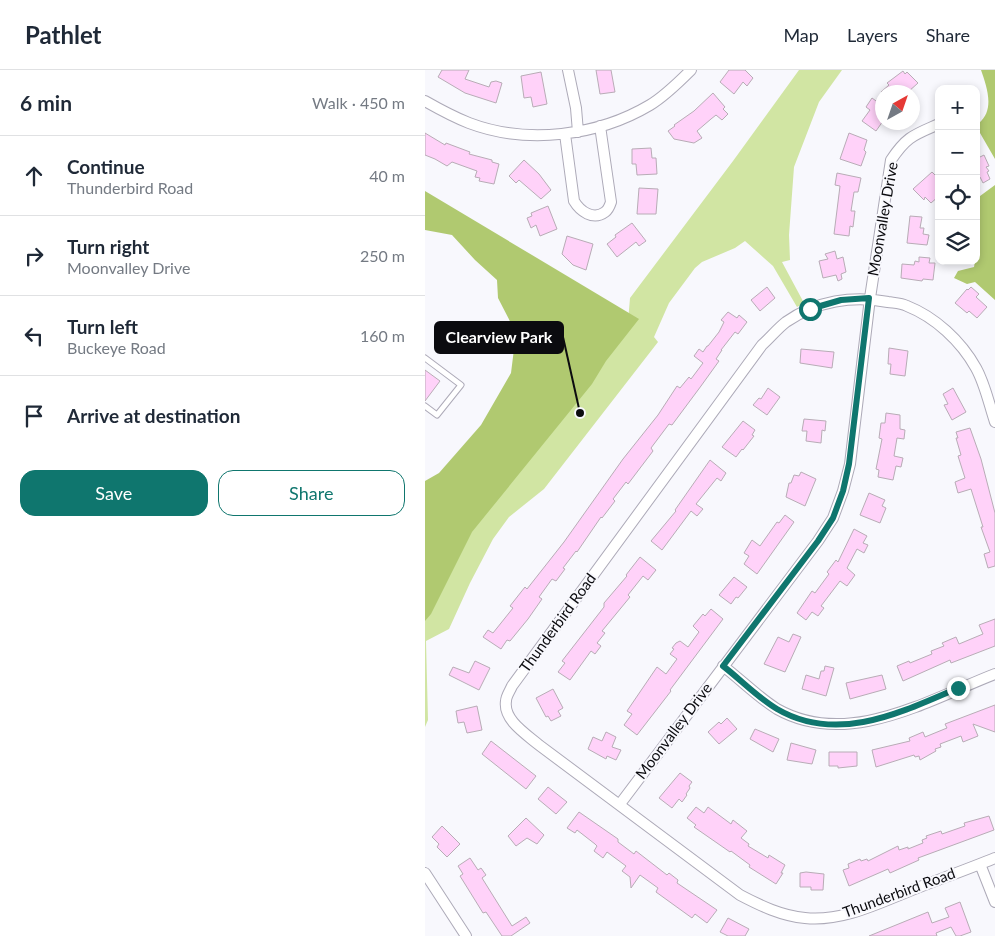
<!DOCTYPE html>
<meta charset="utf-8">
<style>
body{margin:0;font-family:Lato,sans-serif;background:#f6f6f7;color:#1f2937}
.controls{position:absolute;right:15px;top:15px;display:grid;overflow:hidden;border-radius:10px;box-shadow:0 2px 8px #0003}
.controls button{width:45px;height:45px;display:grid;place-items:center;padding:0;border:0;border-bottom:1px solid #e0e1e3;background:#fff;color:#1f2937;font:25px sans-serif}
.compass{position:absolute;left:450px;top:15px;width:45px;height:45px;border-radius:50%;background:#fff;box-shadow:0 2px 8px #0003;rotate:40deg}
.stop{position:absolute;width:15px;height:15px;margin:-11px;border:4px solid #0f766e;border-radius:50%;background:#fff}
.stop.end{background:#0f766e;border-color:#fff;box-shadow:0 1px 5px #0008}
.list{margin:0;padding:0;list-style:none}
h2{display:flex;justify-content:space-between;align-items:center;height:65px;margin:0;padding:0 20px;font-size:21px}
h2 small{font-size:16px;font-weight:400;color:#747a83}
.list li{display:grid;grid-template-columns:32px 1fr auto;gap:15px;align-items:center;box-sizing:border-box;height:80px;padding:0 20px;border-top:1px solid #e0e1e3}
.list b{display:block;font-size:19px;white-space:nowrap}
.list p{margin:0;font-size:16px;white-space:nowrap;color:#747a83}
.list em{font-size:16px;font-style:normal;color:#747a83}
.actions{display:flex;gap:10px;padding:15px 20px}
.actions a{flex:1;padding:11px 0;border:1px solid #0f766e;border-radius:15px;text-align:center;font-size:18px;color:#0f766e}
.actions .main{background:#0f766e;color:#fff}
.icon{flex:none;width:28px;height:28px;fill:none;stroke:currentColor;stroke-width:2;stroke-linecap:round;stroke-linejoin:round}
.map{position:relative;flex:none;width:570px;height:866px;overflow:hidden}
header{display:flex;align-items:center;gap:30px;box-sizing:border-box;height:70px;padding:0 25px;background:#fff;border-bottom:1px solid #e0e1e3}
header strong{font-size:24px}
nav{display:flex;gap:28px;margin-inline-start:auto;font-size:18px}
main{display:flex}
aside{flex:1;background:#fff}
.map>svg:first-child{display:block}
</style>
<header>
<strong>Pathlet</strong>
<nav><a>Map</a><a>Layers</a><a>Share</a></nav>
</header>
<main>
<aside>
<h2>6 min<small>Walk · 450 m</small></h2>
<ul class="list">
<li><svg class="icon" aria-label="ahead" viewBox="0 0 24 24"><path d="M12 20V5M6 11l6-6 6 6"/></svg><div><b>Continue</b><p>Thunderbird Road</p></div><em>40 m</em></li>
<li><svg class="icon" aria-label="right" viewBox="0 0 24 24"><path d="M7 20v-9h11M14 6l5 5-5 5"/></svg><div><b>Turn right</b><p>Moonvalley Drive</p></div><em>250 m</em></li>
<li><svg class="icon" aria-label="left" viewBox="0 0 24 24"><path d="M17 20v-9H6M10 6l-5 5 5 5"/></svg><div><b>Turn left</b><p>Buckeye Road</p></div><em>160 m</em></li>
<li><svg class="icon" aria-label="arrive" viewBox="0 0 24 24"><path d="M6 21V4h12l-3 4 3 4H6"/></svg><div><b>Arrive at destination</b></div></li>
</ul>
<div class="actions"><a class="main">Save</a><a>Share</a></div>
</aside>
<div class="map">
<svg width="570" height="866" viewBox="0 0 570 866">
<rect width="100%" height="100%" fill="#f8f8fd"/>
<path fill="#d1e5a3" d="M374 0H417L394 32 369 97 364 165 365 190 357 192 379 233 372 237 348 196 320 171 310 178 277 192 270 198 244 233 229 267 233 272 119 419 84 447 68 469 45 513 24 559 1 571 3 650 0 657V524L203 252 205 228 308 91Z"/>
<path fill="#b0c970" d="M556 0H570V89L555 63 554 53C570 40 562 17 556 0Z
M570 115V230L550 212 542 214 529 208 533 201 549 197 550 191H551V129Z
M0 121 214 249 181 291 167 314 47 462 6 544 0 551V411L14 403 56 355 86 303 91 263 73 228 72 210 50 190 27 165 0 160Z"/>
<path fill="#ffd2f9" stroke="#b8acb6" d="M17 0H44L40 9 64 17 66 12 71 11 77 13 71 33 40 23 13 7Z
M171 0H186L190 22 175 24Z
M304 0H320L328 8 322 16 318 12 309 24 295 12Z
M478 1 480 4 482 2 493 13 483 22H456L464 15 462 13Z
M116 2 122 34 108 37 106 27 99 28 96 6Z
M288 23 300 37 298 39 303 44 297 50 291 45 286 49 272 61 277 68 269 73 249 69 243 61 250 56 249 55 269 41Z
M447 28 458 36V51L451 61 437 51 445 40 441 37Z
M0 63 20 75 21 73 45 82 44 84 67 90V92L74 94 69 114 54 111 55 108 50 107 52 101 27 92 22 96 10 89 0 85Z
M424 63 442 70 439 80 441 82 436 96 415 89Z
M226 78 227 88H231L232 104 212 105 211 94H207V79Z
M559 85 564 96 561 97 564 101 562 102 565 109 558 113 555 107 551 109V89Z
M99 90 114 104 126 120 116 129 94 110 91 113 84 106Z
M507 102 514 109V126L506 133 500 127 499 130 488 119Z
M412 103 436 108 433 122H429L426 141H430L428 157 425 156 424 166 409 164 415 116 410 115Z
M214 118 233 119 231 144H212Z
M123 136 132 159 115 166 111 155 106 158 102 148 107 146 106 143Z
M485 146 497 147 495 158H499L498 164 504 165 502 175 482 173Z
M207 153 221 171 214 176 211 172 192 187 182 174 191 167 190 165Z
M142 166 168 174 161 200 148 195 137 184Z
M410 181 412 189 418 187 421 202 416 204 417 209 413 211 411 205 398 208 394 191 403 189 400 184Z
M494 187 505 188 504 193H510L508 210 498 209 497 211 476 208 477 194 489 195 490 191 494 192Z
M342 217 350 228 335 241 326 230Z
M546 217 554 224 551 227 562 237 552 248 544 241 542 243 530 233 542 219 543 220Z
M303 242 312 248 314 245 322 252 313 264 310 262 296 280H297L291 289 294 291 276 316 247 355 244 354 226 378 228 381 203 414 201 412 188 429 190 431 177 448 176 447 152 482 151 481 138 498 140 499 131 511 127 509 114 527 117 529 103 549 85 571 82 570 76 579 58 567 63 560 68 563 88 538 85 536 100 517 102 519 139 472 198 389 233 345 252 316 255 318 264 307 266 309 278 293 269 286 274 279 278 282 282 276H283L294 262 299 252 296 250Z
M464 278 483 281 480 306 465 304 466 294H463Z
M376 279 409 282 407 298 375 293Z
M0 300 15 311 0 331Z
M343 318 355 327 342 345 328 335 334 328 336 329Z
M528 318 541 342 527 350 519 335 523 334 518 324Z
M461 343 475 345V359L480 360 479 369 472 368 469 386 478 388 476 397 471 396 468 410 453 407 454 400 451 399 457 369 454 368 456 353H460Z
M379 349 401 351 400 361 397 360 396 373 381 371 382 361H377Z
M318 351 330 360 327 365 329 366 318 380 317 379 311 387 297 377Z
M545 358 556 389 570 443V496L563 498 559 484 565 482 556 457H558L546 419 533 423 530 412 540 408 533 386 536 385 531 368H533L531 362Z
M285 390 301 403 296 411 292 408 271 434 278 439 272 446 266 441 237 480 226 471 251 441 250 440Z
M376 402 391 409 380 436 361 427 364 413H366L369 405 374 406Z
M444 423 460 430 457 436 461 438 455 453 435 445Z
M360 445 369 452 332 504 319 494 324 486 319 483 327 470 335 476 352 452 354 453Z
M429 459 442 466 438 473 443 475 439 483 432 479 422 498 430 505 422 516 415 511 396 536 399 538 393 546 387 542 381 550 372 543 387 521 390 523 404 504 402 502 411 490 413 492Z
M215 487 231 500 223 510 218 506 203 525 205 527 177 561 180 563 172 573 176 576 170 584 166 581 145 610 133 602 140 593 137 591 179 537V533L202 506 201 505Z
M309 507 322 517 313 528 311 527 306 534 294 525Z
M286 539 298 549 245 620 246 621 212 665 199 655 207 644 202 641 232 597 241 604 252 589 245 584 249 579 247 578 251 573 255 571 263 577 274 562 268 556 278 544 280 546Z
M570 549V576L526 593 525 590 478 611 472 596 484 591 485 593 507 584 506 581 519 576 517 573 531 567 534 574 558 564 554 555Z
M368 564 376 567 360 602 339 594 353 567 364 572Z
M50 591 65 598 54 620 24 605 28 597 44 603Z
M400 596 409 598 401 626 377 619 381 605 394 609 396 601H399Z
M457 605 461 619 425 629 421 613Z
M128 619 138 638 133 641 136 646 126 651 123 646 121 647 111 628Z
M570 635V662L548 654 553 666 538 672 536 666 515 674 516 677 510 679 511 681 495 690 494 686 490 687 489 685 451 697 447 680 485 671 484 668 498 662 500 667 522 658 520 654Z
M52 636 57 660 42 663 39 652 33 653 31 641Z
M302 648 312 659 294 674 283 662 294 652 296 654Z
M330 659 354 669 348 682 325 669Z
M181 662 191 667 187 677 196 680 191 690 182 686 181 689 163 679 168 667 177 671Z
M66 671 111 706 101 719 57 684Z
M366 673 391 680 387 694 362 690Z
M404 682H432V696L413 698V696H404Z
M255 703 267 712 264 716 265 718 261 724 262 725 257 732 254 729 247 738 234 728Z
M123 717 142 732 131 744 113 729Z
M271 737 279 743 283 737 306 754 308 750 322 761 316 768 324 774 323 776 343 788 344 785 360 795 356 803H358L351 814 324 797 325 795 306 781 305 782 269 757 271 755 262 748Z
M154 742 193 769V772L209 784 211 781 242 805 244 803 253 810 252 813 292 840 282 853 270 844 267 848 231 822 233 818 215 805 206 818 205 807 197 801 201 796 182 782 178 788 169 781 172 776 170 774 152 760 150 763 142 758Z
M564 746 569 760 493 788 494 790 465 803 463 799 424 816 418 800 424 798 423 794 435 789 436 791 442 789 443 791 473 776 474 780 483 777V779L498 773 497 770 502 768 501 766 516 761 517 764 540 756 539 753Z
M101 748 119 765 112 774 102 768 91 776 83 766Z
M17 756 35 774 22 787 12 777 14 774 7 767Z
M45 788 53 800 56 798 61 805 57 808 87 856 101 847 105 853 86 866H77L61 842 58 843 35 806 38 804 33 796Z
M381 802 399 804 398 820H386V817H375V803Z
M535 832 546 862 535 866H531L526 857 511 863 512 866H444L503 842 507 853 524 847 520 838Z
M303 848 324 859 320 866H303L295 862Z"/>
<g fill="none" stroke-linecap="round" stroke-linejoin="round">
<defs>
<path id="lane" d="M0 288 36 315 12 345 0 336"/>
<path id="street" d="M143 0 151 38 153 62
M0 31C14 39 29 47 44 53 102 75 173 66 225 35 240 26 254 12 266 0
M140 64 149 131C155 141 168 151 180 142 183 140 185 135 186 132L175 56
M570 352C564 334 560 314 551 298 536 271 510 247 482 236 476 233 469 233 463 232 428 225 391 231 361 252 353 258 345 268 337 275L87 616C85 621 81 626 81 631 78 650 101 664 114 675L315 825C336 836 357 846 380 848 417 852 454 833 487 820 515 809 543 799 570 788
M298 596C315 609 334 628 352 639 423 679 503 630 570 604
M195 734 393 471 408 448 418 421 425 394 445 228 466 90C482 66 489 65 514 54
M555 794 570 832
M0 803 41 866"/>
</defs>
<use href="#lane" stroke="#adaab8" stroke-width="7"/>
<use href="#street" stroke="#adaab8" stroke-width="12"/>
<use href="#lane" stroke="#fff" stroke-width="5"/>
<use href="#street" stroke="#fff" stroke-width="10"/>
</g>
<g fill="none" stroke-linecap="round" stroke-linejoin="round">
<path stroke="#0f766e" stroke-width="6" d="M385 239 416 230 444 228 424 394 418 421 408 448 393 471 298 596C315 609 333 628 352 639 412 674 475 643 533 618"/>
</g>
<g text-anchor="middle" stroke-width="4" stroke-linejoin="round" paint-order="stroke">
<g font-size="15" fill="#0b0b0f" stroke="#f8f8fd">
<text transform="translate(458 149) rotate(-80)" y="5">Moonvalley Drive</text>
<text transform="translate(133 553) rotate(-54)" y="5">Thunderbird Road</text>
<text transform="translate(249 661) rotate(-53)" y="5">Moonvalley Drive</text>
<text transform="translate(474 823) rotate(-20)" y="5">Thunderbird Road</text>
</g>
</g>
<path fill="none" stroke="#0b0b0f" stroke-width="2" d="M155 343L138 267"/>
<circle fill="#0b0b0f" stroke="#f8f8fd" stroke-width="2" cx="155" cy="343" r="5"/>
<rect fill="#0b0b0f" stroke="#0b0b0f" stroke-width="2" x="10" y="252" width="128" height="31" rx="5"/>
<g font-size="16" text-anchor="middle" font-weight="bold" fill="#fff">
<text x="74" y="273">Clearview Park</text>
</g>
</svg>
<div class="controls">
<button>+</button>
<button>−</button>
<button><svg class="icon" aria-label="locate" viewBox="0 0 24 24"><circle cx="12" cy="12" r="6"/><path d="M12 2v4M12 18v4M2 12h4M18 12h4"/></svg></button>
<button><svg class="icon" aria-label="layers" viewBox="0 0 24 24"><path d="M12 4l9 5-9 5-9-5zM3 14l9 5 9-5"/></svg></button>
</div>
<svg class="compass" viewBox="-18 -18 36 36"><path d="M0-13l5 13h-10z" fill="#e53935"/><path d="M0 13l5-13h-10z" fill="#747a83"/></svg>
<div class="stop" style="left:385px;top:239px"></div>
<div class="stop end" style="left:533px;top:618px"></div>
</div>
</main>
